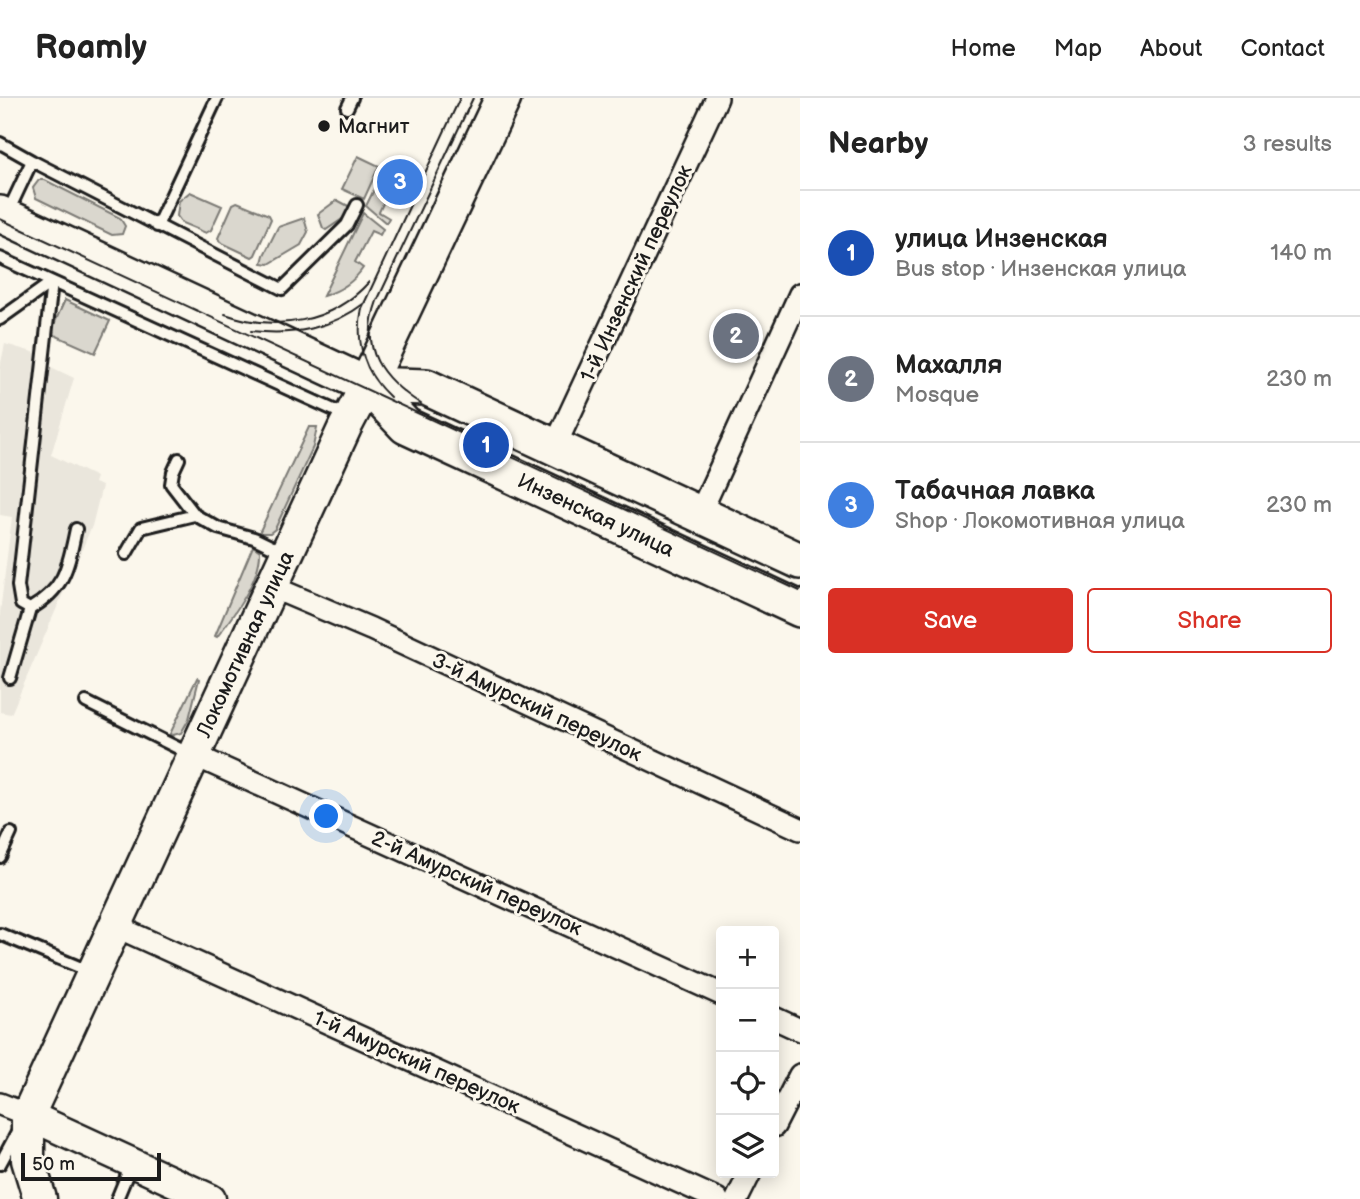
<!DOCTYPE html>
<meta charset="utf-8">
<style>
body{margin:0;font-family:"Balsamiq Sans",sans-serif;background:#f6f6f6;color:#222}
.controls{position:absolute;right:21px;bottom:21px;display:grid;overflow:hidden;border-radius:7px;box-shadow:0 4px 18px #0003}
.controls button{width:63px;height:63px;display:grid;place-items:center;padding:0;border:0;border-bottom:2px solid #e0e0e0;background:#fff;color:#222;font:35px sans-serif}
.scale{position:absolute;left:21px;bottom:18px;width:140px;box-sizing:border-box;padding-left:7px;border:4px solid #1c1c1c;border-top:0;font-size:19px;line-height:24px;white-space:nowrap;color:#1c1c1c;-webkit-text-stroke:5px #fbf7ec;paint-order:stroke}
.you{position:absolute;left:327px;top:719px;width:24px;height:24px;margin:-18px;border:5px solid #fff;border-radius:50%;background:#1a73e8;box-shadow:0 0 0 10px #1a73e833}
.badge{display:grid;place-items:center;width:46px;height:46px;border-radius:50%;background:#d93025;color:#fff;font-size:23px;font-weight:700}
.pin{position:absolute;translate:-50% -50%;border:4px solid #fff;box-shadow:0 2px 7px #0006}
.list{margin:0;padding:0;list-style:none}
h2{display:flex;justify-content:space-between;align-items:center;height:91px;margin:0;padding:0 28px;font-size:30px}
h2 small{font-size:23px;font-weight:400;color:#767676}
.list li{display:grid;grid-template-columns:46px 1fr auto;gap:21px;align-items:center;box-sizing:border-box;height:126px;padding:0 28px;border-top:2px solid #e0e0e0}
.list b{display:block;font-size:26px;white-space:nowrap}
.list p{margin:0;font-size:23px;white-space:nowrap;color:#767676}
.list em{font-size:23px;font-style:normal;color:#767676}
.actions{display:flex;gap:14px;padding:21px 28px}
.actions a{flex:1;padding:16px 0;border:2px solid #d93025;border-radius:7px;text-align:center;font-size:24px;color:#d93025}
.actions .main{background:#d93025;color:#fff}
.icon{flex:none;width:38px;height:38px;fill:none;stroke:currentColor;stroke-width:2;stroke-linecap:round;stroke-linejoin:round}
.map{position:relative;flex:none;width:800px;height:1101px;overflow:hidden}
header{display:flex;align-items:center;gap:42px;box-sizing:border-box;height:98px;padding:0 35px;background:#fff;border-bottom:2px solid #e0e0e0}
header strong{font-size:33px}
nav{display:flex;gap:38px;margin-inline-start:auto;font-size:24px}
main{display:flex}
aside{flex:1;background:#fff}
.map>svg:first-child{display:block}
</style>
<header>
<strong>Roamly</strong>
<nav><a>Home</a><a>Map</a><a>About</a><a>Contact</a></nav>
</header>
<main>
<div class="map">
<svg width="800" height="1101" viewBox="0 0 800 1101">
<rect width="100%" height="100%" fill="#fbf7ec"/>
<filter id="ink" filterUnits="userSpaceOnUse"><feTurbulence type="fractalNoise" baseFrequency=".0143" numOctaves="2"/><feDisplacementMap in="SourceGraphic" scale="14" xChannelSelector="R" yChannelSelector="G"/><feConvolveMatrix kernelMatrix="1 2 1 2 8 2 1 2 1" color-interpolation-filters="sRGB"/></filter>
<g filter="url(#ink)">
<path fill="#eae6dc" d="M5 246 43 257 51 269 74 280 51 357 96 379 94 385 102 388 92 428 11 616 0 614V514L12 419 0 417V269Z"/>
<path fill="#dad7ce" stroke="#7b7a75" stroke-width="2" d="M358 58 379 68 364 101 342 91Z
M385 69 397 75 379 114 389 120 386 125 366 108Z
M39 82H45L120 120 125 128 122 136 112 137 36 100 33 90Z
M190 94 222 108 211 132 206 135 182 125 177 118 179 103Z
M337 102 352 110 348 117 326 132 323 130 318 116Z
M237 104 269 117 271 121 255 157 252 159 220 144 218 140 233 106Z
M363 115 383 131 380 137 371 133 355 164 363 170C353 185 340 193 323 198Z
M304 120 308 134 301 147 269 166 262 165 264 157 278 129Z
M65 202 110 223 95 255 50 235Z
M309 329H317L313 349 275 431 270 435H259Z
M253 448 260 453C261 481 233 518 217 539L215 538Z
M197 580 199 581 189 621 181 635 169 638Z"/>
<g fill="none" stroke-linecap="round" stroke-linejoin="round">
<defs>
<path id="service" d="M347 10 352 0
M0 45 32 63
M7 116 32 63 282 191 347 127 357 107
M157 128 217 0
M0 160 347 318
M52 184 18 488 21 506 30 511C66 490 68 468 76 431
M0 221 52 184
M179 361 173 374 171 386 195 417
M126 456 141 430 195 417 218 430 254 440 285 455
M10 580 30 511
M86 604 190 656
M0 759 11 735
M0 836 91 874
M0 1066 19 1031
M117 1101 131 1067"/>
<path id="minor" d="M554 350 717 0
M699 417 800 196
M272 489 371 531 800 731
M194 657 721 896
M115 828 717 1101
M774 920 800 932
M0 1006 28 1017
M774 1028 800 977
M737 1101 750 1075"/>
<path id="tertiary" d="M28 1017 211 1101"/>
<path id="secondary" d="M40 1101 28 1062V1017L345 329 367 287"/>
<path id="primary" d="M0 116 367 287 406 328 800 511
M367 287 426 289 800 463
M367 287 503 0"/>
</defs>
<use href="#service" stroke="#1c1c1c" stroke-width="16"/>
<use href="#minor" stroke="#1c1c1c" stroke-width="26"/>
<use href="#tertiary" stroke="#1c1c1c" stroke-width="33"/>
<use href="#secondary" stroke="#1c1c1c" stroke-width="37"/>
<use href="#primary" stroke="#1c1c1c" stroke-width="40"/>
<use href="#service" stroke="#fbf7ec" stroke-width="10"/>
<use href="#minor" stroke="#fbf7ec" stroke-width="21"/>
<use href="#tertiary" stroke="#fbf7ec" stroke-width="28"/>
<use href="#secondary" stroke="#fbf7ec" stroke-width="32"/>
<use href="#primary" stroke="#fbf7ec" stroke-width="35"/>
<path stroke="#1c1c1c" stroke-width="2" d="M0 121 800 493
M225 216C276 234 332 225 369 184
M251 233C294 238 331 231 366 204
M390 299C364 275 355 244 362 210L460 0
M421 306C381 280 359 252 377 203L473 0"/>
</g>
</g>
<circle fill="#1c1c1c" stroke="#fbf7ec" stroke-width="2.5" cx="324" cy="28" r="7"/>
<g text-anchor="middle" stroke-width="6" stroke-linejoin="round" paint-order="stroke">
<g font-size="21" fill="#1c1c1c" stroke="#fbf7ec" text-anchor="start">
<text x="338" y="35">Магнит</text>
</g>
<g font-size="21" fill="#1c1c1c" stroke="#fbf7ec">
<text transform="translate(636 175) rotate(-65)" y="7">1-й Инзенский переулок</text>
<text transform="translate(596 417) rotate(25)" y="7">Инзенская улица</text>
<text transform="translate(245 546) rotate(-65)" y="7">Локомотивная улица</text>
<text transform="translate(537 609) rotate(25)" y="7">3-й Амурский переулок</text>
<text transform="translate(477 785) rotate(24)" y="7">2-й Амурский переулок</text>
<text transform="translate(417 964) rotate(24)" y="7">1-й Амурский переулок</text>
</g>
</g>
</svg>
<div class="controls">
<button>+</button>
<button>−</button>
<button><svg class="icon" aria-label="locate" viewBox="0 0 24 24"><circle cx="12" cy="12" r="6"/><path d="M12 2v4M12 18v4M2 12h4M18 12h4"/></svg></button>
<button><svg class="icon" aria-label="layers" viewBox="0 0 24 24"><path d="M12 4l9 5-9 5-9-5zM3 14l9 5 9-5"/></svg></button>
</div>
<div class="scale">50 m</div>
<div class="you"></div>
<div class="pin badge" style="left:486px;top:347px;background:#1a4fb4">1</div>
<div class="pin badge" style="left:736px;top:238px;background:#6b7280">2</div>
<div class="pin badge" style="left:400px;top:84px;background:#3f7fe0">3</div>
</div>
<aside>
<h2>Nearby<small>3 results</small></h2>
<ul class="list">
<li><span class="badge" style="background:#1a4fb4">1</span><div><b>улица Инзенская</b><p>Bus stop · Инзенская улица</p></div><em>140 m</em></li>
<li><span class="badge" style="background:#6b7280">2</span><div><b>Махалля</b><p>Mosque</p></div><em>230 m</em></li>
<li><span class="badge" style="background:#3f7fe0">3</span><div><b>Табачная лавка</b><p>Shop · Локомотивная улица</p></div><em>230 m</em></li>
</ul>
<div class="actions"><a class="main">Save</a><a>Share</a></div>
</aside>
</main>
